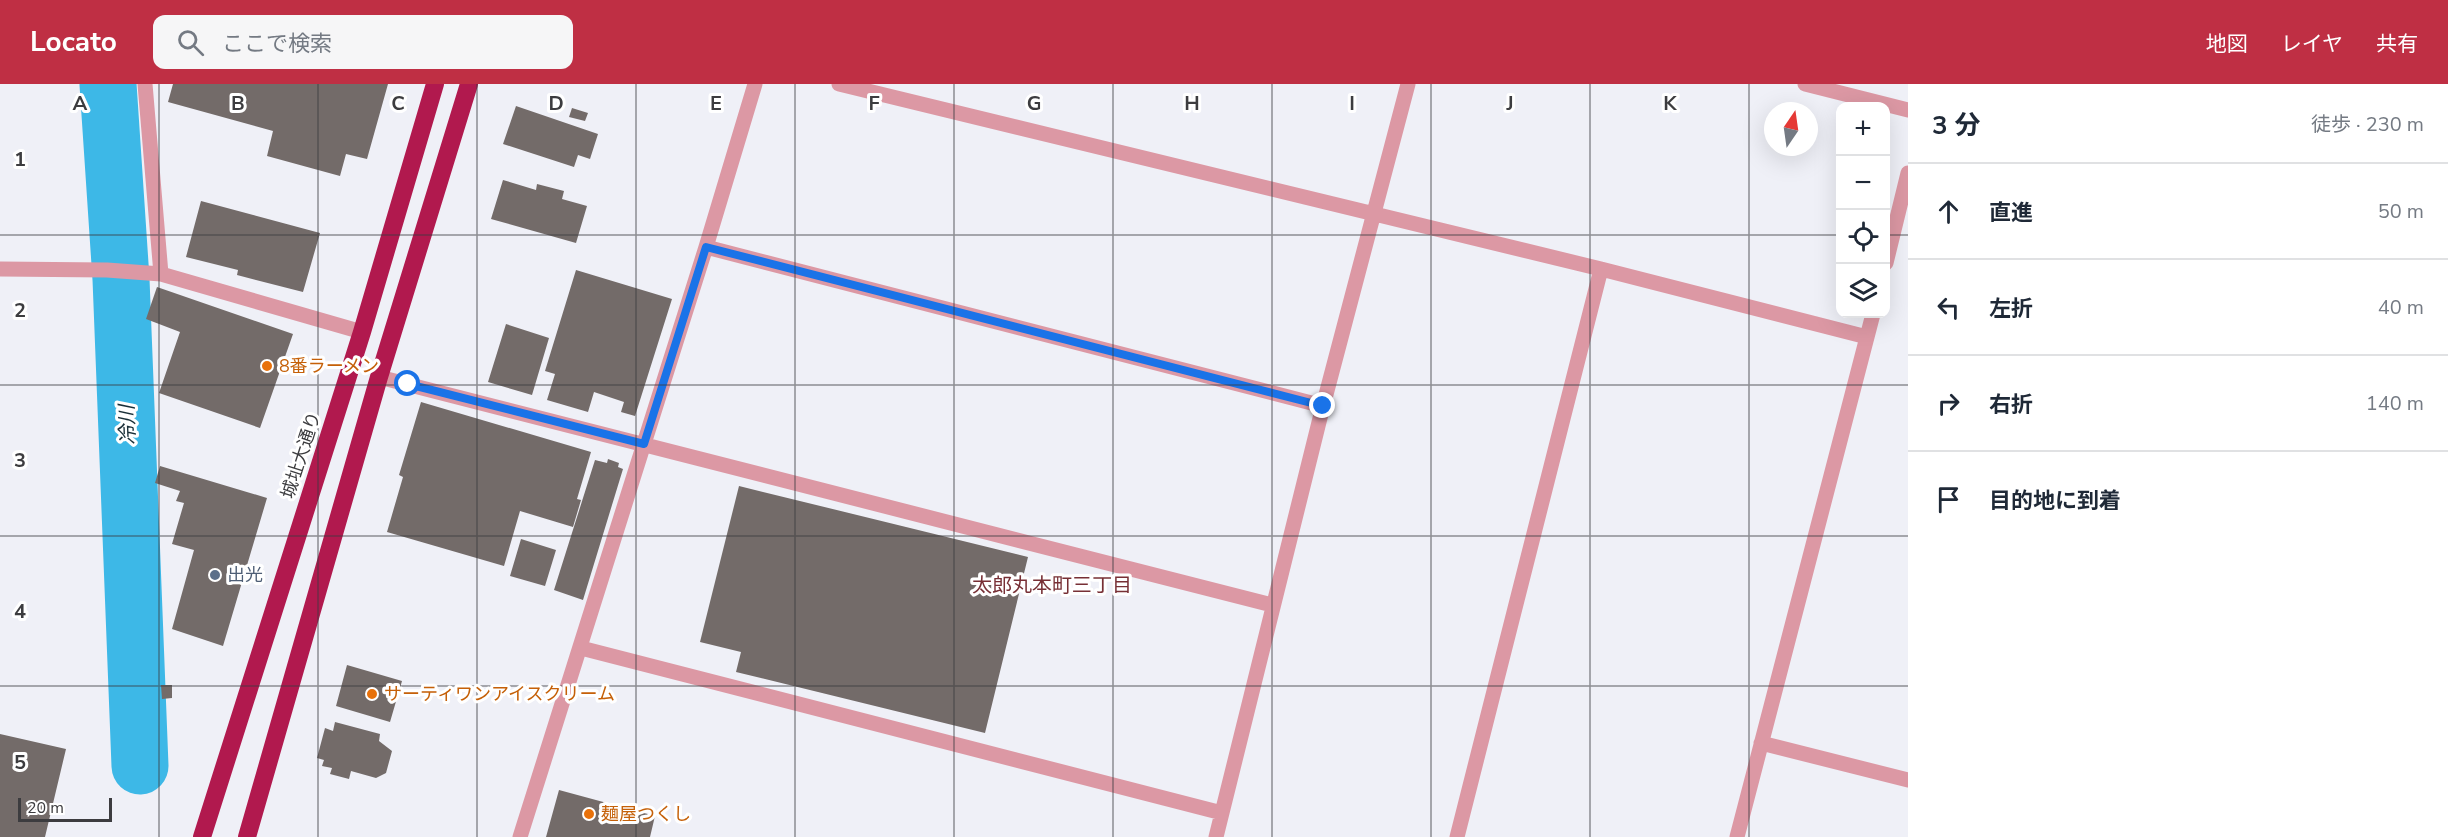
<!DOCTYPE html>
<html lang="ja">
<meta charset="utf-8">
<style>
body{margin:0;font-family:"Nunito Sans","Noto Sans JP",sans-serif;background:#f6f6f7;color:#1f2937}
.controls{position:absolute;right:18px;top:18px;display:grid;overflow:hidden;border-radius:12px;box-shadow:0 6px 24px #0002}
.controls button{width:54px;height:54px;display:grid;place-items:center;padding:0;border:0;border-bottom:2px solid #e0e1e3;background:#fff;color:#1f2937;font:30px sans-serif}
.compass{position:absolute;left:1764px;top:18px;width:54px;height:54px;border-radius:50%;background:#fff;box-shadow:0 6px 24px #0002;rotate:13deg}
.scale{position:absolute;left:18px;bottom:15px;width:94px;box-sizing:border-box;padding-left:6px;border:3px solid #3c3c3f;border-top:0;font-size:16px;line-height:21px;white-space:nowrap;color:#3c3c3f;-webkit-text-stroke:4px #fff;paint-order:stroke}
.stop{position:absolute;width:18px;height:18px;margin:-14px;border:4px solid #1a73e8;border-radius:50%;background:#fff}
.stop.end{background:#1a73e8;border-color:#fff;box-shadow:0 2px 6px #0008}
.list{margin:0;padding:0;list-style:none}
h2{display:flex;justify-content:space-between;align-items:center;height:78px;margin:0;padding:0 24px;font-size:26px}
h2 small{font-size:20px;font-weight:400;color:#747a83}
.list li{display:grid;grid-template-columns:39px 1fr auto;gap:18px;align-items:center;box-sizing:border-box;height:96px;padding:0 24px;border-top:2px solid #e0e1e3}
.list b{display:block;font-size:22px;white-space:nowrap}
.list em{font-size:20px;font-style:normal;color:#747a83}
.icon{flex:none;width:33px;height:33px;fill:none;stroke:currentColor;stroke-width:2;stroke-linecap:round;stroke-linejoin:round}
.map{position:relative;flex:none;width:1908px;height:753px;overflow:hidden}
header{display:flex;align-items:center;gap:36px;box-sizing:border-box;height:84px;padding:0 30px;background:#bf2f44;color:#fff}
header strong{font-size:28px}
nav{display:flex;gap:33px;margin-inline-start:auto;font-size:21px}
.search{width:420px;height:54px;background:#f6f6f7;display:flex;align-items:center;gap:15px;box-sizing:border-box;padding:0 21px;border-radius:12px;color:#747a83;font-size:22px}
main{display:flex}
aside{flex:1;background:#fff}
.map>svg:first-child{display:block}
</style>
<header>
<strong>Locato</strong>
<div class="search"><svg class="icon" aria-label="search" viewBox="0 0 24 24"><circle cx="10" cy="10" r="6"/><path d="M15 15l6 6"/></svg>ここで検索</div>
<nav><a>地図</a><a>レイヤ</a><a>共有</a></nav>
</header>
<main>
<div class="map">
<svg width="1908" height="753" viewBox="0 0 1908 753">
<rect width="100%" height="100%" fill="#eff0f7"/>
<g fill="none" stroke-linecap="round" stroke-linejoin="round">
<path stroke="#3db8e7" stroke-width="57" d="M108 0 121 195 140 682"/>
</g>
<path fill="#736b69" d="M173 0H388L367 75 346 70 340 92 267 72 273 47 168 18Z
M516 22 598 50 590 75 578 71 574 83 503 60Z
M572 24 588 29 585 37 569 33Z
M503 96 536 106 537 100 564 107 562 115 587 122 576 159 491 135Z
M201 117 320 149 303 208 237 191 238 186 186 173Z
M576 186 672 215 635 332 621 328 624 318 594 308 588 328 547 316 555 290 545 287Z
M157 203 293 250 260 344 159 309 180 248 146 235Z
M506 240 549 254 532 311 488 298Z
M421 318 591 368 577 415 581 416 573 443 520 427 504 482 387 448 403 393 399 391Z
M608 375 619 379 618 383 623 385 583 516 554 506 595 376 607 379Z
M160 382 267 414 223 562 172 545 194 466 172 460 184 419 176 417 180 407 155 399Z
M739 402 1028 473 985 649 736 588 741 568 700 558Z
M521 455 556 466 545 502 510 492Z
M347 581 402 597 390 638 336 622Z
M161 601H172V614L162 615Z
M335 638 380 650 379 657 392 667 386 689 376 694 351 687 349 695 330 690 332 684 322 682 324 676 317 674 325 644 333 647Z
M0 650 66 665 45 753H0Z
M559 706 655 732 650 753H546Z"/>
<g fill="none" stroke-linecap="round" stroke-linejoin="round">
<path stroke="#dc98a4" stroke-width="15" d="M145 0 161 190
M839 0 1601 185 1867 253
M1805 0 1908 26
M706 163 1323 322
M1886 179 1908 89
M0 185 107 186 161 190 362 248
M379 293 1272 521
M581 564 1222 729
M1761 659 1908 696
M520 753 706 163 755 0
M1216 753 1323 322 1408 0
M1457 753 1601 185
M1737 753 1873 230"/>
<path stroke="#b1194e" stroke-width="18" d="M202 753 362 248 435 0
M247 753 379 293 469 0"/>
</g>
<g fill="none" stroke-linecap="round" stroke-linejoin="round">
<path stroke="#1a73e8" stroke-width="8" d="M408 300 644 360 706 163 1323 322"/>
</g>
<path fill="none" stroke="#3c3c3f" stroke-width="1.5" stroke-opacity="0.55" d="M159 0V753M318 0V753M477 0V753M636 0V753M795 0V753M954 0V753M1113 0V753M1272 0V753M1431 0V753M1590 0V753M1749 0V753M0 151H1840M1886 151H1908M0 301H1908M0 452H1908M0 602H1908"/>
<g fill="#e8710a" stroke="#fff" stroke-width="2">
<circle cx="267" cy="282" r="6"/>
<circle cx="372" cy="610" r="6"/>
<circle cx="589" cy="730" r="6"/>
</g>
<circle fill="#5c6f8a" stroke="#fff" stroke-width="2" cx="215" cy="491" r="6"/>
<g text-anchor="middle" stroke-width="6" stroke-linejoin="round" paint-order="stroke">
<g font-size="18" fill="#c56008" stroke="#fff" text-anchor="start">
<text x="279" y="288">8番ラーメン</text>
<text x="384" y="616">サーティワンアイスクリーム</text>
<text x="601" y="736">麺屋つくし</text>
</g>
<g font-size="18" fill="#3c3c3f" stroke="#fff">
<text transform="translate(301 371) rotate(-72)" y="6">城址大通り</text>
</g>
<g font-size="18" fill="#4e5e75" stroke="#fff" text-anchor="start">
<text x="227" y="497">出光</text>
</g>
<g font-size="20" font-style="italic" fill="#1a2f38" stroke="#fff">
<text transform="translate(127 341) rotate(-92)" y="7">冷川</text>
</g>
<g font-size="20" fill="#772f35" stroke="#fff">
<text x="1052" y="508">太郎丸本町三丁目</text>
</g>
</g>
<g font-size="20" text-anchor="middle" font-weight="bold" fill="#3c3c3f" stroke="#fff" stroke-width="6" stroke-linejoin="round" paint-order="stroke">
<text x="80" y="26">A</text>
<text x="238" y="26">B</text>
<text x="398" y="26">C</text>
<text x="556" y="26">D</text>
<text x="716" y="26">E</text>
<text x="874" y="26">F</text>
<text x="1034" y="26">G</text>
<text x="1192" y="26">H</text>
<text x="1352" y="26">I</text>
<text x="1510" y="26">J</text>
<text x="1670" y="26">K</text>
<text x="20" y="82">1</text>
<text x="20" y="233">2</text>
<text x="20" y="383">3</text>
<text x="20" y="534">4</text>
<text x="20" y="685">5</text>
</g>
</svg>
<div class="controls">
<button>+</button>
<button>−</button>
<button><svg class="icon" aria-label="locate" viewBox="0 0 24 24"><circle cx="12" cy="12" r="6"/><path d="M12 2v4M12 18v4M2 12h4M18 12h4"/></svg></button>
<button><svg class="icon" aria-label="layers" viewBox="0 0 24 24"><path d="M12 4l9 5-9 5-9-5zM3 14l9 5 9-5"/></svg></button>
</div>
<svg class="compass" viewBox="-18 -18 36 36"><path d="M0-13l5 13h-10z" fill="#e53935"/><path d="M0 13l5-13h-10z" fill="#747a83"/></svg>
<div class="scale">20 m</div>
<div class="stop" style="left:408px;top:300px"></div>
<div class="stop end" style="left:1323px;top:322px"></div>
</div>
<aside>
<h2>3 分<small>徒歩 · 230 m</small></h2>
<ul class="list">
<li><svg class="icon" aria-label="ahead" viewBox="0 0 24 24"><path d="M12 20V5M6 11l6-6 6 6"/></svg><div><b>直進</b></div><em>50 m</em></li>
<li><svg class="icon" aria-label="left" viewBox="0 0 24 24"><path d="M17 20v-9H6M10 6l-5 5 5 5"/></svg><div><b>左折</b></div><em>40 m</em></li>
<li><svg class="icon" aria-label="right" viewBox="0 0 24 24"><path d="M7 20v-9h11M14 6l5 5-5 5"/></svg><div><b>右折</b></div><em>140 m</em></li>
<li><svg class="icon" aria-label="arrive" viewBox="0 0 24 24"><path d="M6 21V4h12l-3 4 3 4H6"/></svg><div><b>目的地に到着</b></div></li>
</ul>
</aside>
</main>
